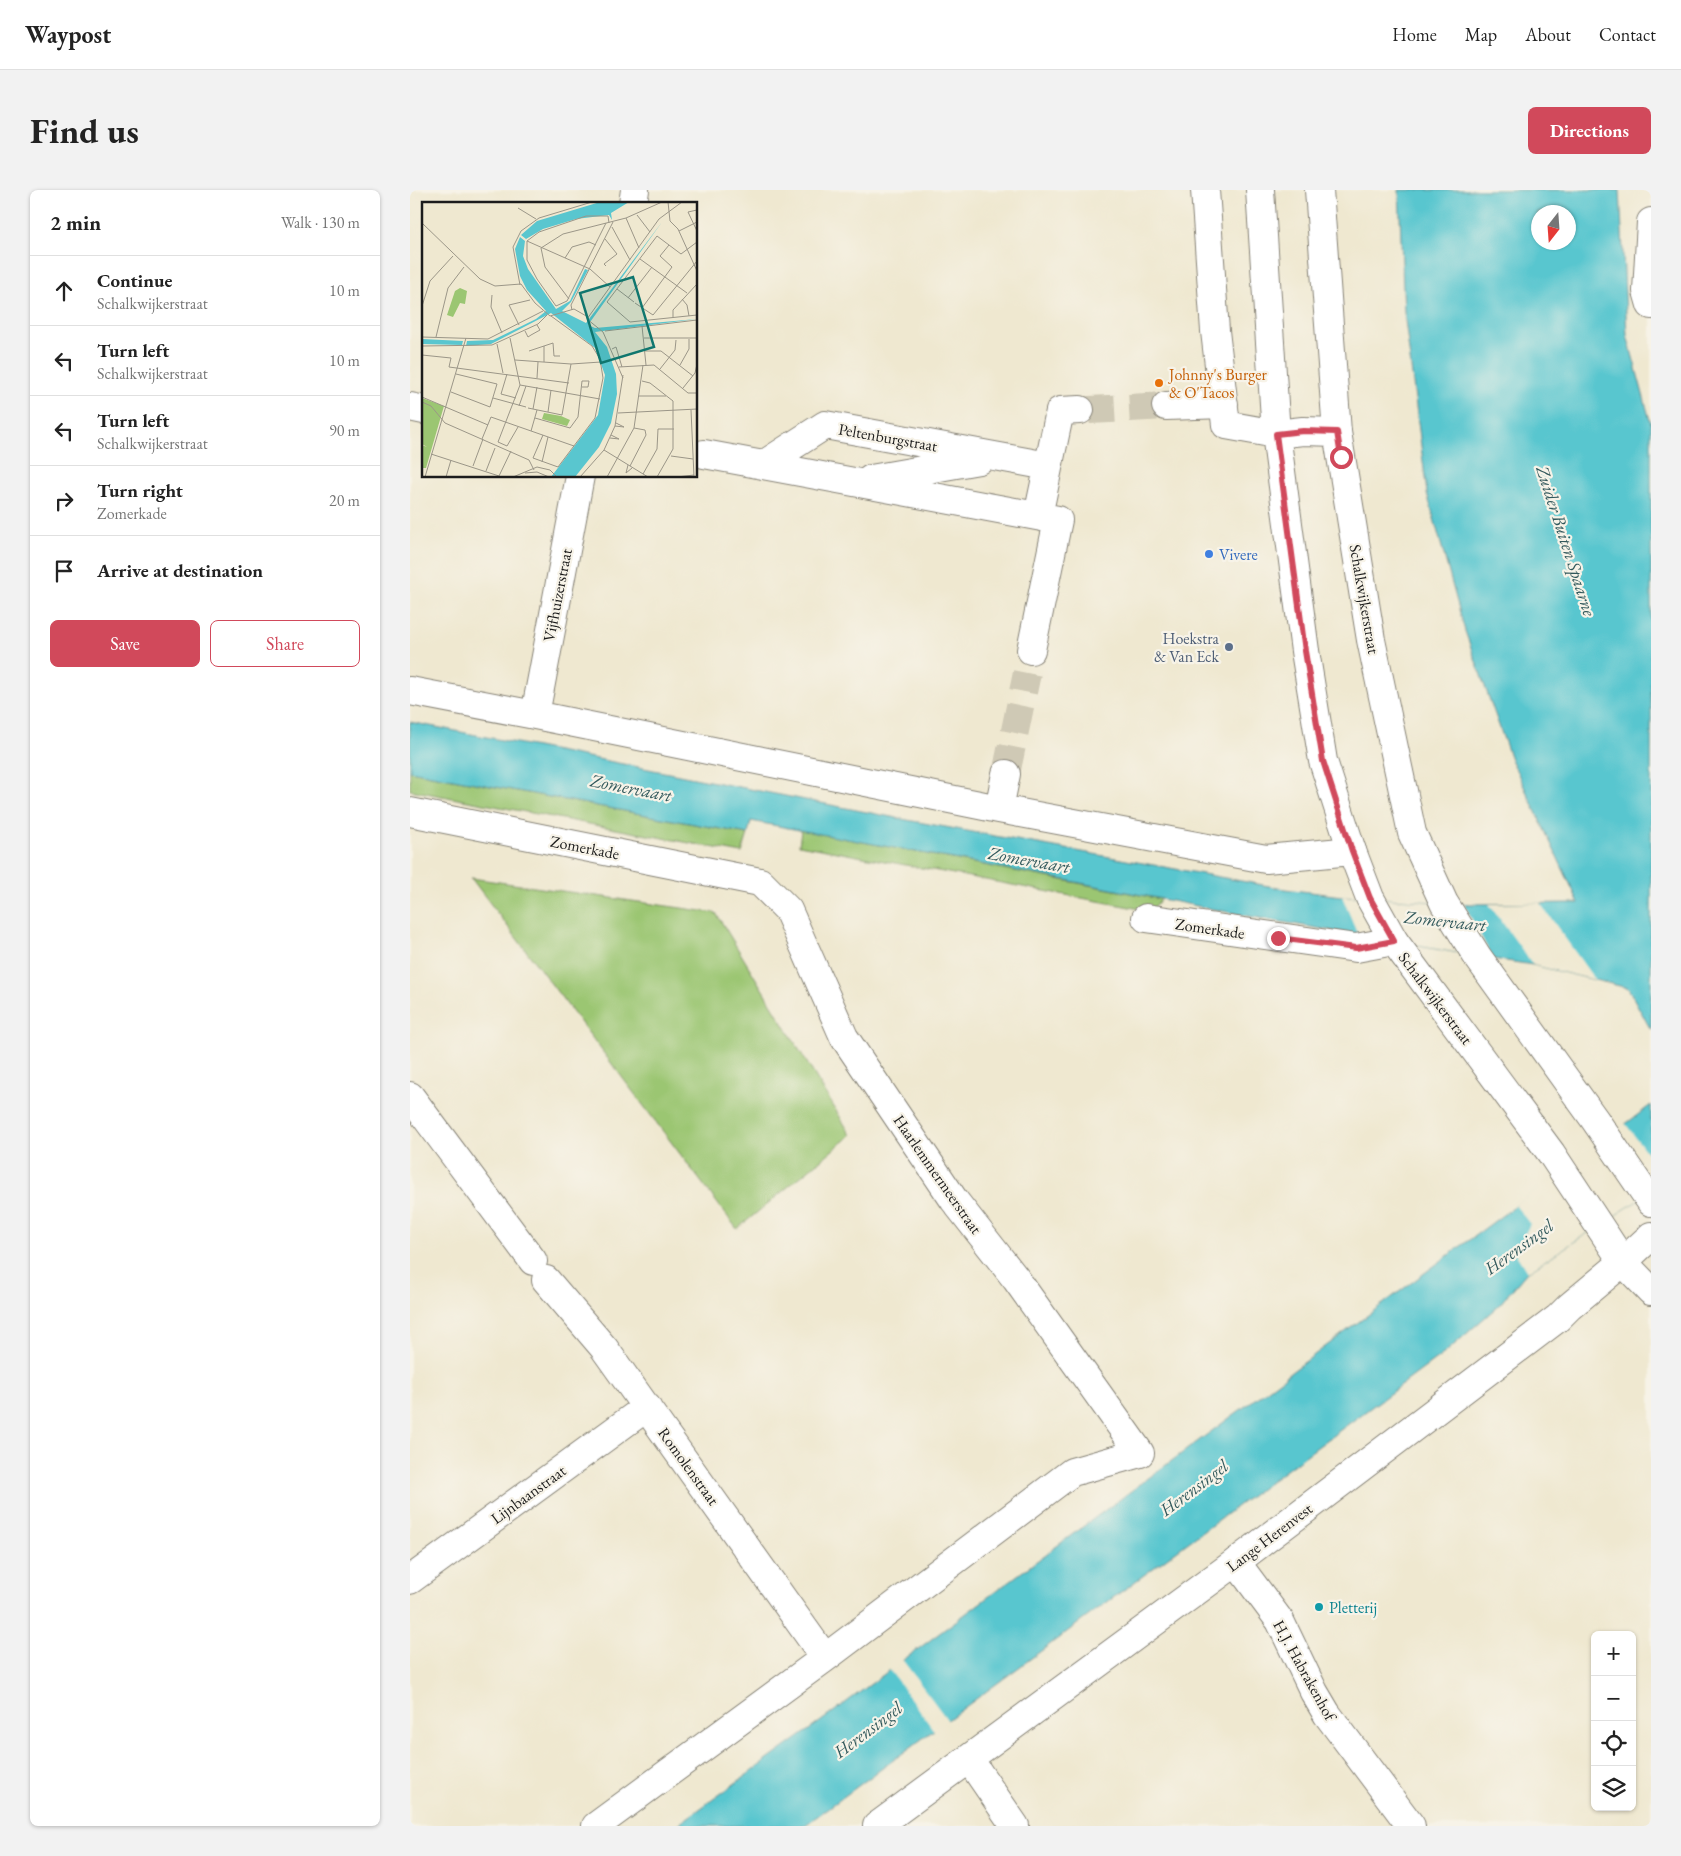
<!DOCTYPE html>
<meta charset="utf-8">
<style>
body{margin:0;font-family:"EB Garamond",serif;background:#f2f2f2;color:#222}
.controls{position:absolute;right:15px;bottom:15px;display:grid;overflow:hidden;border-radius:8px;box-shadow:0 1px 4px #0004}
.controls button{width:45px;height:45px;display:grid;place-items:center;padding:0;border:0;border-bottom:1px solid #e0e0e0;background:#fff;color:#222;font:25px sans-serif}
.compass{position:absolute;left:1121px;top:15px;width:45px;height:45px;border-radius:50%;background:#fff;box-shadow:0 1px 4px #0004;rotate:197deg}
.stop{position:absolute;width:15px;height:15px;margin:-11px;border:4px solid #d1495b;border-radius:50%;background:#fff}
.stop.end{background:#d1495b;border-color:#fff;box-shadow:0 1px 5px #0008}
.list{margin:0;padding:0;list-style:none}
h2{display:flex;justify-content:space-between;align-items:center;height:65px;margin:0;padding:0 20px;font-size:21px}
h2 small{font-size:16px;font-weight:400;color:#767676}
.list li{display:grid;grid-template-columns:32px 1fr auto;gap:15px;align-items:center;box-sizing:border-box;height:70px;padding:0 20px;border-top:1px solid #e0e0e0}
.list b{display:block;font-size:19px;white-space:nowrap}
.list p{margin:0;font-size:16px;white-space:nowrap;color:#767676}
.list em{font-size:16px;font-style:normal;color:#767676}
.actions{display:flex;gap:10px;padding:15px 20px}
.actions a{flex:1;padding:11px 0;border:1px solid #d1495b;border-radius:8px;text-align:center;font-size:18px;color:#d1495b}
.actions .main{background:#d1495b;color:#fff}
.icon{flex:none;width:28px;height:28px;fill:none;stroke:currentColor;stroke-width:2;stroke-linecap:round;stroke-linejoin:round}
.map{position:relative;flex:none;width:1241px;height:1636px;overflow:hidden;border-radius:8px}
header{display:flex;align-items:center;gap:30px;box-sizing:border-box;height:70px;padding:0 25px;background:#fff;border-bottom:1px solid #e0e0e0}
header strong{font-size:24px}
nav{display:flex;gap:28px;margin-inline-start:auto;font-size:18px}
.intro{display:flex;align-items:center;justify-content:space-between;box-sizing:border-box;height:120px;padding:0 30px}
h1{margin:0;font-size:35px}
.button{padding:12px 22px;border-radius:8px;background:#d1495b;color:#fff;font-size:18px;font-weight:700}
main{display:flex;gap:30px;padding:0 30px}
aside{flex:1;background:#fff;border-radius:8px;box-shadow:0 1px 4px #0004}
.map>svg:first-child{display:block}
</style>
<header>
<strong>Waypost</strong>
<nav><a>Home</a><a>Map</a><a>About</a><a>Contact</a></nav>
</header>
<div class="intro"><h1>Find us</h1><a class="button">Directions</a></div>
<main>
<aside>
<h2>2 min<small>Walk · 130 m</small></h2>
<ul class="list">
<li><svg class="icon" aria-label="ahead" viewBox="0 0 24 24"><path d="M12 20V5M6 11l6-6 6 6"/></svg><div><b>Continue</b><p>Schalkwijkerstraat</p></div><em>10 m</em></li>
<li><svg class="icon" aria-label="left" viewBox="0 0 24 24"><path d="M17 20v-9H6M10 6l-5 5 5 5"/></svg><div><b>Turn left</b><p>Schalkwijkerstraat</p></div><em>10 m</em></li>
<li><svg class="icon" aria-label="left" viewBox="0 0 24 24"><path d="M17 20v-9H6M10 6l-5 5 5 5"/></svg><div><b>Turn left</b><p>Schalkwijkerstraat</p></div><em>90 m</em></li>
<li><svg class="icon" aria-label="right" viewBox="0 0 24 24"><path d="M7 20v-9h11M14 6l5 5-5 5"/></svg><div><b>Turn right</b><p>Zomerkade</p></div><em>20 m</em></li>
<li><svg class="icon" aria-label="arrive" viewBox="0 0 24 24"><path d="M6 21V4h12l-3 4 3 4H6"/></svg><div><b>Arrive at destination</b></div></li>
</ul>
<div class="actions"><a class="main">Save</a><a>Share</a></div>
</aside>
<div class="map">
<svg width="1241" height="1636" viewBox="0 0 1241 1636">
<rect width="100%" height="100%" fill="#f7f3e8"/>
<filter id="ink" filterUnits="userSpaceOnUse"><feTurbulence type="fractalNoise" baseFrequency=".02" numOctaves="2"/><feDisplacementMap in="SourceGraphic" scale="10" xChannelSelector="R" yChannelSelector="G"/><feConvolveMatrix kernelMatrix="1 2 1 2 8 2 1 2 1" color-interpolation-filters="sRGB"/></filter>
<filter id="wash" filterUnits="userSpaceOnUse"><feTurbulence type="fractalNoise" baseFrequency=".0096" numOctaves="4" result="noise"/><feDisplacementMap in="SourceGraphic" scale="20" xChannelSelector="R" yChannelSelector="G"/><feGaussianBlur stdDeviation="1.12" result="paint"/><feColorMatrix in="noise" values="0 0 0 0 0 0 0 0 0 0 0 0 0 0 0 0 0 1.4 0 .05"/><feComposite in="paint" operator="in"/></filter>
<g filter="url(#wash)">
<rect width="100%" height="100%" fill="#efe8d0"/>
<path fill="#9bc672" stroke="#5c7147" d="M0 581 338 644 332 663 0 600Z
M391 640 751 709 741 721 389 655Z
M61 688 306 723 441 945 327 1039Z"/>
<path fill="#59c6cf" stroke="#3a7176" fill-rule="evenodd" d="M989 0H1210L1217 145 1241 234V840L1218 798 1123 775 1083 769 838 726 655 690 341 631 338 644 0 581V532L497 630 875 699 932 706 1054 714 1169 713 1101 569 1055 441 1017 303 994 122ZM1128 22H1158V52H1128Z
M1241 915V1002L1117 1082 1089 1115 1036 1162 394 1636H266L399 1540Z"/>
<path fill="#efe8d0" d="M932 706 1054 714 1083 769 948 745Z
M1130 713 1185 790 1123 775 1079 714Z
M1215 933 1241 968V1002L1117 1082 1104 1061 1112 1050 1120 1034 1105 1015Z
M491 1468 539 1532 525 1542 478 1478Z"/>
</g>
<g filter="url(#ink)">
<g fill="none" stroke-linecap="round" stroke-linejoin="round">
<path stroke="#cfc9b5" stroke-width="28" stroke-dasharray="28 14" stroke-linecap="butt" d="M679 222V220L756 216
M596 584 617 483"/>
<defs>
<path id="street" d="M795 0 805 141 816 235 866 244 893 241 927 242
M223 14 225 0
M1241 32 1237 101 1241 115
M756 216 814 214
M0 217 14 220
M294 264 648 330 621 460
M353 275 415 235 638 276
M461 289 569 270
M628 326 650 221 670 220
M0 501 125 525 589 619 856 669 942 661
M125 525 170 286
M589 619 596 584
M0 622 350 692 378 720 434 847 544 1010 606 1089 730 1263 662 1282 415 1468 186 1636
M736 728 946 758 984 751
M0 906 123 1071
M136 1090 194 1158 415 1468
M826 1372 870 1431 904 1502 917 1524 1001 1636
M0 1390 237 1217
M559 1569 605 1636"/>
<path id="secondary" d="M850 0 866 244 895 461 913 571 942 661 960 708 984 751 1141 963 1213 1072 1241 1101
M909 0 927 242 961 450 1002 643 1034 713 1067 766 1185 930 1241 1012
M467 1636 826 1372 1148 1128 1159 1117 1213 1072 1241 1046"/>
</defs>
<use href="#street" stroke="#868276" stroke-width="30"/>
<use href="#secondary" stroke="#868276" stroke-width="30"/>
<use href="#street" stroke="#fff" stroke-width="28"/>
<use href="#secondary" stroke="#fff" stroke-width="28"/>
</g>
</g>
<g fill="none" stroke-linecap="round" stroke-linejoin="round" filter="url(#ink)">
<path stroke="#d1495b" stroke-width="6" d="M868 748 946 758 984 751 960 708 942 661 913 571 895 461 866 244 893 241 927 242 931 267"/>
</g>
<circle fill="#e8710a" stroke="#f7f3e8" stroke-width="2" cx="749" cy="193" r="5"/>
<circle fill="#3f7fe0" stroke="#f7f3e8" stroke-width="2" cx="799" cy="364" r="5"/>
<circle fill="#5c6f8a" stroke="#f7f3e8" stroke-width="2" cx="819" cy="457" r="5"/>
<circle fill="#0f9aa8" stroke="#f7f3e8" stroke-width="2" cx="909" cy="1417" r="5"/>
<g text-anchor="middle" stroke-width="4.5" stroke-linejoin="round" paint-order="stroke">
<g font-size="16" fill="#c56008" stroke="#f7f3e8" text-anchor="start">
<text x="759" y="190">Johnny's Burger<tspan x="759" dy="18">&amp; O'Tacos</tspan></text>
</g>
<g font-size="16" fill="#1c1c1c" stroke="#f7f3e8">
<text transform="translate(478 247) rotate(10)" y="6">Peltenburgstraat</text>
<text transform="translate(147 405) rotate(-79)" y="6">Vijfhuizerstraat</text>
<text transform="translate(955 409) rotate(80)" y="6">Schalkwijkerstraat</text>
<text transform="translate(175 657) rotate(11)" y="6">Zomerkade</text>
<text transform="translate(800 738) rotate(8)" y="6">Zomerkade</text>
<text transform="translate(1026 808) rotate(53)" y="6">Schalkwijkerstraat</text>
<text transform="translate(528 984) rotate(55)" y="6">Haarlemmermeerstraat</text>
<text transform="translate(279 1276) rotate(54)" y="6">Romolenstraat</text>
<text transform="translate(118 1304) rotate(-36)" y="6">Lijnbaanstraat</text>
<text transform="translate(859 1347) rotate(-37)" y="6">Lange Herenvest</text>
<text transform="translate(895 1480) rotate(61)" y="6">H.J. Habrakenhof</text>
</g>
<g font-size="16" fill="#366cbe" stroke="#f7f3e8" text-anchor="start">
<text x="809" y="370">Vivere</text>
</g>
<g font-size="16" fill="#4e5e75" stroke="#f7f3e8" text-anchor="end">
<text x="809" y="454">Hoekstra<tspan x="809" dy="18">&amp; Van Eck</tspan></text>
</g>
<g font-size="16" fill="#0d838f" stroke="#f7f3e8" text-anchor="start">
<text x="919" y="1423">Pletterij</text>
</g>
<g font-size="18" font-style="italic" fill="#31585b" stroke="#f7f3e8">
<text transform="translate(1156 351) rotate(72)" y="6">Zuider Buiten Spaarne</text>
<text transform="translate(221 598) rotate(11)" y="6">Zomervaart</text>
<text transform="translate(619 670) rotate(10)" y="6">Zomervaart</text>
<text transform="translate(1035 731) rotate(6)" y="6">Zomervaart</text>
<text transform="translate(1109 1057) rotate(-36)" y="6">Herensingel</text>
<text transform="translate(784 1298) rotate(-37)" y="6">Herensingel</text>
<text transform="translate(458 1540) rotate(-37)" y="6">Herensingel</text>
</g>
</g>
<g transform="translate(12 12)">
<rect width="275" height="275" fill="#efe8d0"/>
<path d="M38 86 45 89 43 102 38 101 31 115 25 113 33 89ZM0 196 22 204 4 266H0V243L5 245 0 242ZM122 211 139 214 148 218 145 224 120 217Z" fill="#9bc672"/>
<path d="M178 0H207L189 11 190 18 187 13 154 17 121 27 104 37 99 33 115 19ZM240 20 166 123 173 126 275 117 173 130 185 145 194 172 195 192 189 221 177 245 153 275H129L176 213 183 173 173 146 129 111 69 142 44 144 45 139 71 138 114 117 124 109 105 88 98 74 93 47 98 35 103 39 101 54 106 67 134 107 148 99 163 67 166 68 149 100 140 109 164 121ZM0 137 41 139 40 143 0 142Z" fill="#59c6cf"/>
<path fill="none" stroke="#9b9688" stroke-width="1" d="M246 0 248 19 256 27 275 69M96 6 114 17M275 8 266 10 275 29M215 13 228 30M204 16 217 46M0 21 58 77 73 84 99 82 113 101 128 114 152 107 166 115M190 25 208 58M257 29 275 20M183 37 195 52 182 62 184 64M105 39 168 67 188 85M275 40 259 52 235 34 185 100 208 120 275 113M119 46 141 32 204 16 240 0M119 46 123 65 147 97M143 56 150 45 167 40 174 43M218 57 265 91M98 83 91 45 99 29 117 16 170 0M195 87 212 100M70 93 69 105 80 131M206 96 230 65M260 97 265 103 267 114M145 99 134 104 115 77 105 58V39L117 30 164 14H186L187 21M145 99 184 21M213 101 231 113M0 104 8 79 31 54M220 106 250 65 238 54 247 43M150 108 149 103 191 20M231 113 275 59M251 116V108L275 82M97 123 87 103 108 98M220 124 224 163M103 129 106 135 109 133 118 128 115 123M183 129 275 118M0 135 66 137 121 109M14 135 26 86 42 65M88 136 98 183 76 240 85 244 96 225M222 136H275M75 142 81 171M0 144 70 143 116 122 125 113M122 144V160M190 147 194 145 200 165M107 149 131 141 132 154H138M223 149H239L271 174M0 153 29 156 27 165 147 181M93 158 149 162 179 160M258 163 267 147V137M197 165 232 163 266 191H275M238 167 253 148 254 138M85 172 79 192 94 196M115 176 116 160M201 176 181 130 165 117 237 17 260 0M220 179 228 181 251 199V247L235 275M98 183 178 197M261 186 273 171 275 162M29 190 68 205 75 182 34 172M217 194H244M0 195 66 223M71 196 104 205M0 200 9 204 23 221 107 258 112 268M97 204 104 184M106 206 140 213 149 162M111 207 115 185M269 208 272 275M126 210 129 188M196 211 275 207M113 216 148 226 156 215 160 179H167L166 185H160M193 224 202 225 194 221M109 229 115 208M121 233 111 256 136 265 173 216 181 176 178 157 170 144 129 114M188 236 197 237 189 233M60 237 69 215 152 244M182 248 226 275M9 252 77 274 89 249M249 254 271 257M120 260 126 235M206 263 204 271 210 266M51 264 61 237M208 264 224 233 223 228 212 226M64 269 73 246M103 271 115 270 127 275M221 272 235 247 236 227H252M3 275 44 136M24 275 29 258M91 275 115 265 128 268 135 275M158 275 182 248 193 224 201 173M185 275 212 226 221 163M255 275 272 273"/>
<path fill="#0f766e" fill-opacity="0.15" stroke="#0f766e" stroke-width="2.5" d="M211 75 232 145 179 161 158 91Z"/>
<rect width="275" height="275" fill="none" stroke="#1c1c1c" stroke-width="2.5"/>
</g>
</svg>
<div class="controls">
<button>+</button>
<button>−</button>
<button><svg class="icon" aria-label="locate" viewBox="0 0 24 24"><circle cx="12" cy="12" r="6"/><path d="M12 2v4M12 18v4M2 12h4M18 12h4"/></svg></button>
<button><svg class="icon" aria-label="layers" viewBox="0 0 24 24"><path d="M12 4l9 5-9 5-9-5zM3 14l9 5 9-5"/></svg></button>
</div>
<svg class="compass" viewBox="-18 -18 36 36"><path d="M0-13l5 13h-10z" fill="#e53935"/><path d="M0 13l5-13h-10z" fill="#767676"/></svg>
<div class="stop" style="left:931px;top:267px"></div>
<div class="stop end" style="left:868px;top:748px"></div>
</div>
</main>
